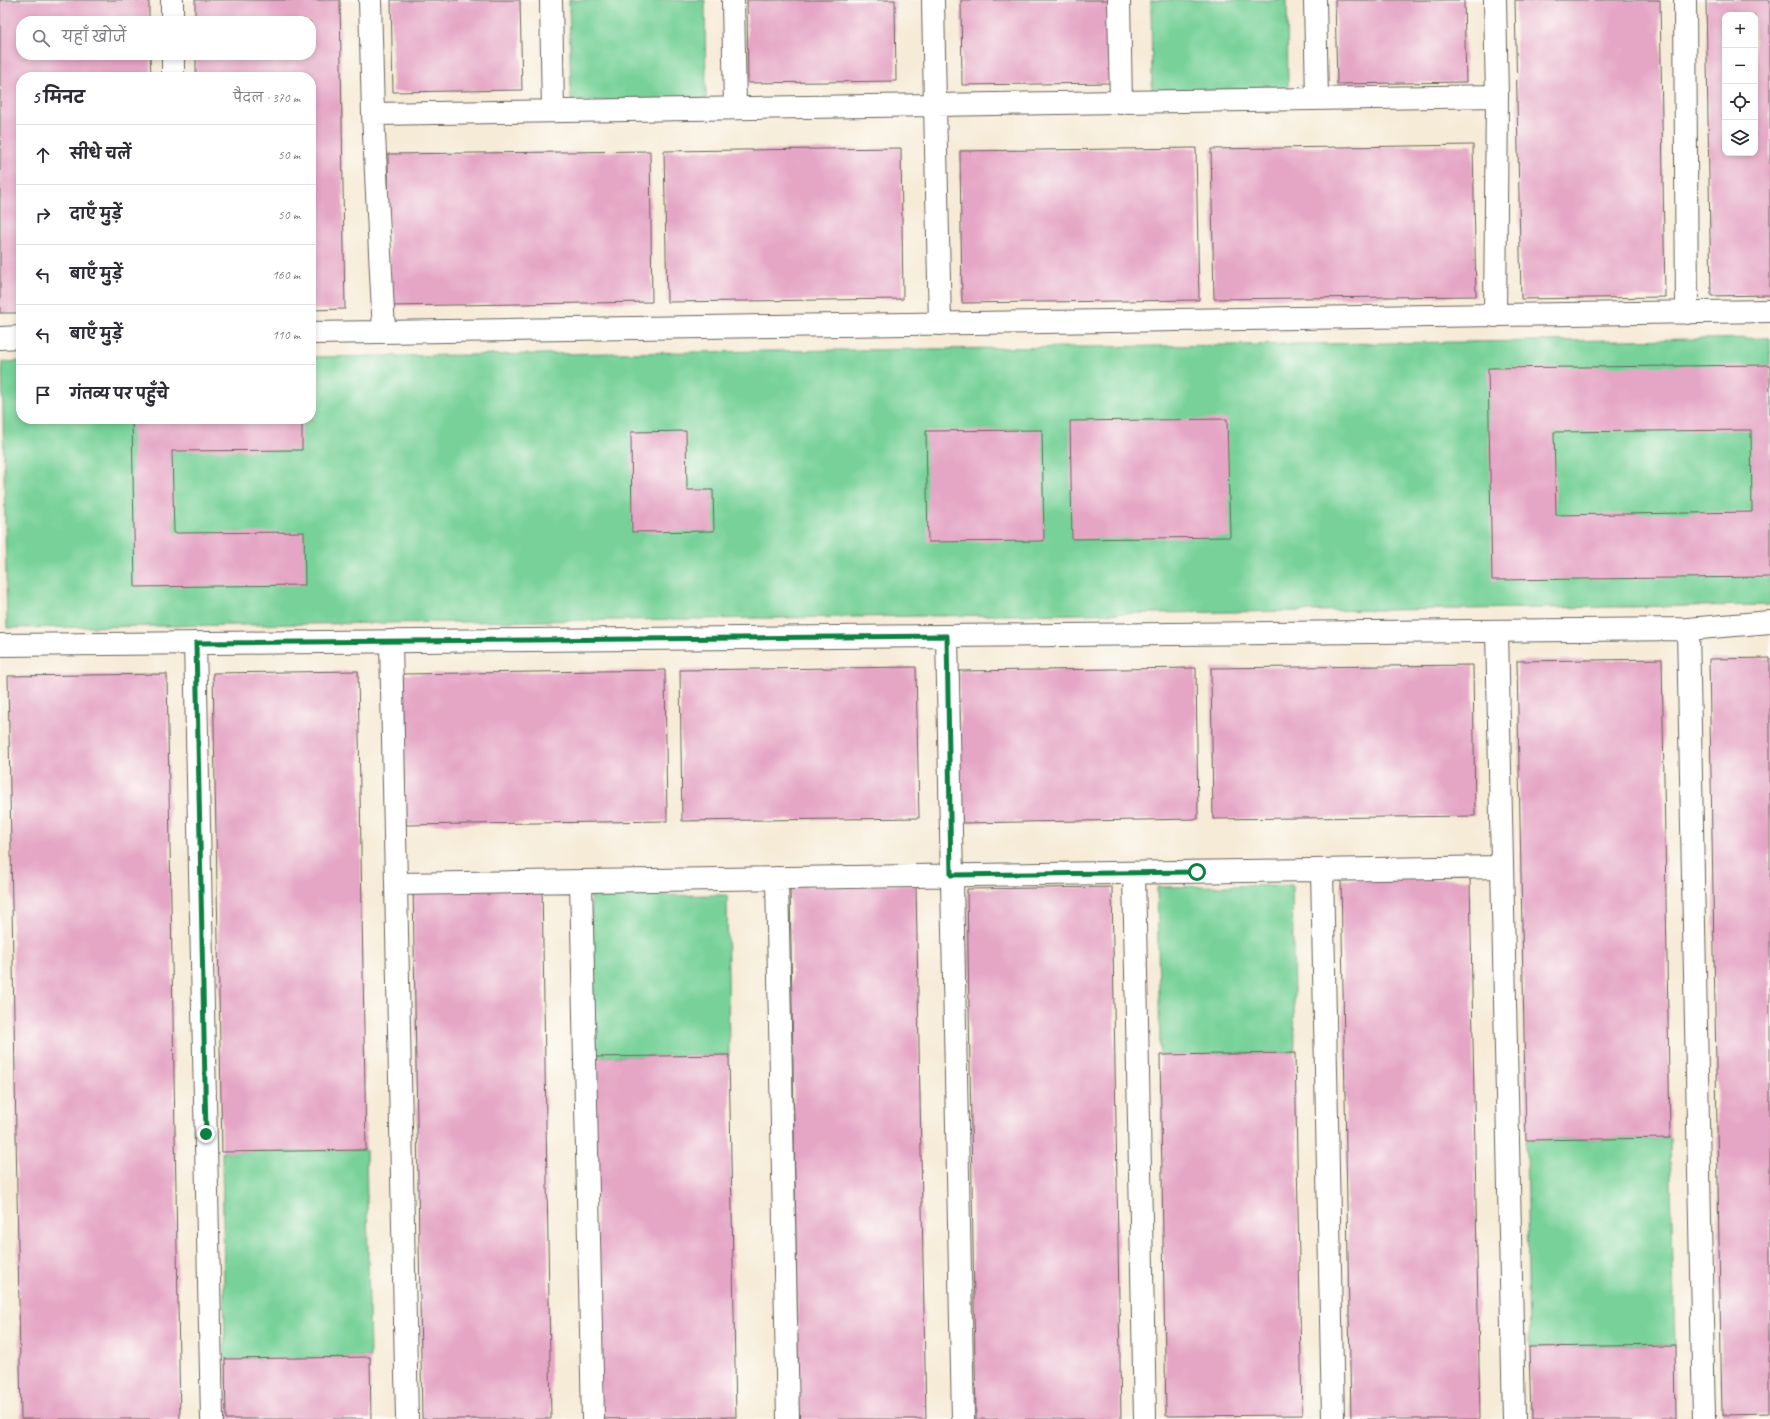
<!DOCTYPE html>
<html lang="hi">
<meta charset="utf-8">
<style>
body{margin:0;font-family:Caveat,"Playpen Sans Deva",sans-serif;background:#f7f7f7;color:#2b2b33}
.controls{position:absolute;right:12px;top:12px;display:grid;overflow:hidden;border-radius:8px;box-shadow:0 2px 6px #0003}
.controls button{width:36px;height:36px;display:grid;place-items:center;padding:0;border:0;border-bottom:1px solid #e1e1e2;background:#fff;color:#2b2b33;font:20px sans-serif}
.stop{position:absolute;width:12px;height:12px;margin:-9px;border:3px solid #0b8043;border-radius:50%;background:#fff}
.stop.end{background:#0b8043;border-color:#fff;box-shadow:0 1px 4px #0008}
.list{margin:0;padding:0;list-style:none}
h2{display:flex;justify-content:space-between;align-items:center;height:52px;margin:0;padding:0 16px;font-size:17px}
h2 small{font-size:13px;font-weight:400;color:#7c7c81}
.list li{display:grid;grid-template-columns:26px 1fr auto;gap:12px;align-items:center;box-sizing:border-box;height:60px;padding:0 16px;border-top:1px solid #e1e1e2}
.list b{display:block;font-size:15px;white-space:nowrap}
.list em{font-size:13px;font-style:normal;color:#7c7c81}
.icon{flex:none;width:22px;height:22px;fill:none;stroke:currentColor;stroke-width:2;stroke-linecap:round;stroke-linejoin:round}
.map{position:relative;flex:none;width:1770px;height:1419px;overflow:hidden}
.search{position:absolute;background:#fff;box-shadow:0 2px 6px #0003;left:16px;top:16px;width:300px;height:44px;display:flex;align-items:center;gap:10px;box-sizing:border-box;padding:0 14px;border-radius:16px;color:#7c7c81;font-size:15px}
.panel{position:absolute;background:#fff;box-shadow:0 2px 6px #0003;left:16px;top:72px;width:300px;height:352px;border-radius:16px}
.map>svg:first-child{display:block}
</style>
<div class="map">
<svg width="1770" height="1419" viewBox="0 0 1770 1419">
<rect width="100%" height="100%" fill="#fdfcf7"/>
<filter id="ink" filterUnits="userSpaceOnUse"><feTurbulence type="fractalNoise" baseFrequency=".025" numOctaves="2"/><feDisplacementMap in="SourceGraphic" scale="8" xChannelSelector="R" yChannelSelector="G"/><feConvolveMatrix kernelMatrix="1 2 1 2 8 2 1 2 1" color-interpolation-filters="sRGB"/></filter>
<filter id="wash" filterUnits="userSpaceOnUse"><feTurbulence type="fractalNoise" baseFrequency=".012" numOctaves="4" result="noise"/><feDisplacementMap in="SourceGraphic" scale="16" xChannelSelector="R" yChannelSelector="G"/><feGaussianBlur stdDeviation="0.9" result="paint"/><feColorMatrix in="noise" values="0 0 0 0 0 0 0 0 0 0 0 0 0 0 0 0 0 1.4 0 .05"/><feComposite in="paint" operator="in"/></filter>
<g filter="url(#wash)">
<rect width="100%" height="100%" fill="#f6ebd7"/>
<path fill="#77d198" stroke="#4a765a" d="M569 0H705L706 99 571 101Z
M1151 0H1287L1288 89 1152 91Z
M1770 338V605L7 628 2 362 21 361V419H311V357Z
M1292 885 1295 1053 1160 1055 1157 887Z
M727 895 729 1055 594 1057 591 896Z
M1670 1138 1675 1345 1529 1347 1526 1140Z
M366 1150 370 1357 225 1359 222 1152Z"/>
<g id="blocks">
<path fill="#e5a6c5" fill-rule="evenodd" d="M0 0H149V21H21V55H150L151 77H21V313H0Z
M195 0H340L345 309 311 310V77H196V55H311V21H195Z
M391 0H520L522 90 393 92Z
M747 0H895L896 81 748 83Z
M961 0H1109L1110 83 962 85Z
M1335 0H1464L1466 82 1337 84Z
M1515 0H1660L1665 297 1521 299Z
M1706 0H1770V295L1711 296ZM1725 15H1755V153H1725Z
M1473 145 1476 296 1214 299 1211 149Z
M901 148 903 299 667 302 664 151Z
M1196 148 1199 300 962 303 960 151Z
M650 151 652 302 390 306 388 154Z
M1770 365V577L1492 580 1488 368ZM1751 430 1752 512 1556 515 1554 432Z
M132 419H302V450L172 451 174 533 304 532 305 585 135 587Z
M1227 419 1230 537 1072 539 1070 421Z
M1042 430 1044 541 928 542 926 431Z
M686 431 687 490H713L714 531 632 532 631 432Z
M1770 658V1415L1722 1416 1709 659Z
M1662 659 1670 1138 1526 1140 1517 661Z
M1473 665 1475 816 1213 819 1211 668Z
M916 667 919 818 682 821 680 670Z
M1196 668 1198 819 962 823 959 671Z
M665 670 667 821 406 825 403 674Z
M358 671 366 1150 222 1152 213 673Z
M167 674 180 1419H21L8 676Z
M1470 879 1480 1419H1351L1341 880Z
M542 885 551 1419H422L413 887Z
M916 885 926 1419H799L790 886Z
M1112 887 1121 1419H976L967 889Z
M1295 1053 1302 1415 1166 1416 1160 1055Z
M729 1055 736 1417 600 1419 594 1057Z
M1675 1345 1676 1419H1531L1529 1347Z
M370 1357 371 1419H226L225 1359Z"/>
</g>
</g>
<g filter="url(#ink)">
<use href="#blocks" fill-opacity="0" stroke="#68645d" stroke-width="1"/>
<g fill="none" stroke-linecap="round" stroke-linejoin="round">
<defs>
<path id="minor" d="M172 0V21
M370 0 373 114
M551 0 553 111
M733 0 735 108
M933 0 935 105 1497 96 1495 316
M1119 0 1121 103
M1315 0 1317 99
M1495 0 1497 96
M1685 0 1687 313
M173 55V77
M384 332 373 114 935 105 940 324
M311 333 1770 311
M0 338 21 337
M1688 629 1704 1419
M1497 631 1514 1419
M947 636 963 1419
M391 641 407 1419
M195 643 212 1419
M0 645 1688 629 1770 622
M1322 870 1333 1419
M1134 873 1145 1419
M777 878 788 1419
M581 881 593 1419
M396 884 1502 867"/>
</defs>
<use href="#minor" stroke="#68645d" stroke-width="24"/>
<use href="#minor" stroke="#fff" stroke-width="22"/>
</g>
</g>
<g fill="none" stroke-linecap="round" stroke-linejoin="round" filter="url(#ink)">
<path stroke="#0b8043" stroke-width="5" d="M206 1134 196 643 947 636 951 875 1197 872"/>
</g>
</svg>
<div class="controls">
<button>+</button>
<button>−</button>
<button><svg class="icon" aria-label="locate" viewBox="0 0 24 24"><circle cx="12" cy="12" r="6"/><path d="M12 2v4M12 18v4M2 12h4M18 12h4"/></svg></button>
<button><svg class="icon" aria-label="layers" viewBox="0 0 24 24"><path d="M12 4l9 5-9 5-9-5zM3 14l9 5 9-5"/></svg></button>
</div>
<div class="stop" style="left:1197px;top:872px"></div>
<div class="stop end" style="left:206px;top:1134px"></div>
<div class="search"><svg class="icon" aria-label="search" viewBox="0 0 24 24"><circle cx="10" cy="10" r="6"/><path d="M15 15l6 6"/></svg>यहाँ खोजें</div>
<section class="panel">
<h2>5 मिनट<small>पैदल · 370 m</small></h2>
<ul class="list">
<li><svg class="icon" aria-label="ahead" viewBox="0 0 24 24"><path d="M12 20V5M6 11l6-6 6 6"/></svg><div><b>सीधे चलें</b></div><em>50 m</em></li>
<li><svg class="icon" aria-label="right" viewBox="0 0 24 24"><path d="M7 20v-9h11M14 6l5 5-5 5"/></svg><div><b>दाएँ मुड़ें</b></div><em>50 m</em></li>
<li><svg class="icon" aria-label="left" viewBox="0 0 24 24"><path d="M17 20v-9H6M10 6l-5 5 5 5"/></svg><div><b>बाएँ मुड़ें</b></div><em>160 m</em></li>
<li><svg class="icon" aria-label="left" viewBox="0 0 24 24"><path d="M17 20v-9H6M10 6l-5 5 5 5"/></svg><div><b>बाएँ मुड़ें</b></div><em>110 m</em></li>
<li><svg class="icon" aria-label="arrive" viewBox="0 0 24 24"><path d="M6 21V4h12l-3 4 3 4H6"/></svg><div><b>गंतव्य पर पहुँचे</b></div></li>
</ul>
</section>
</div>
